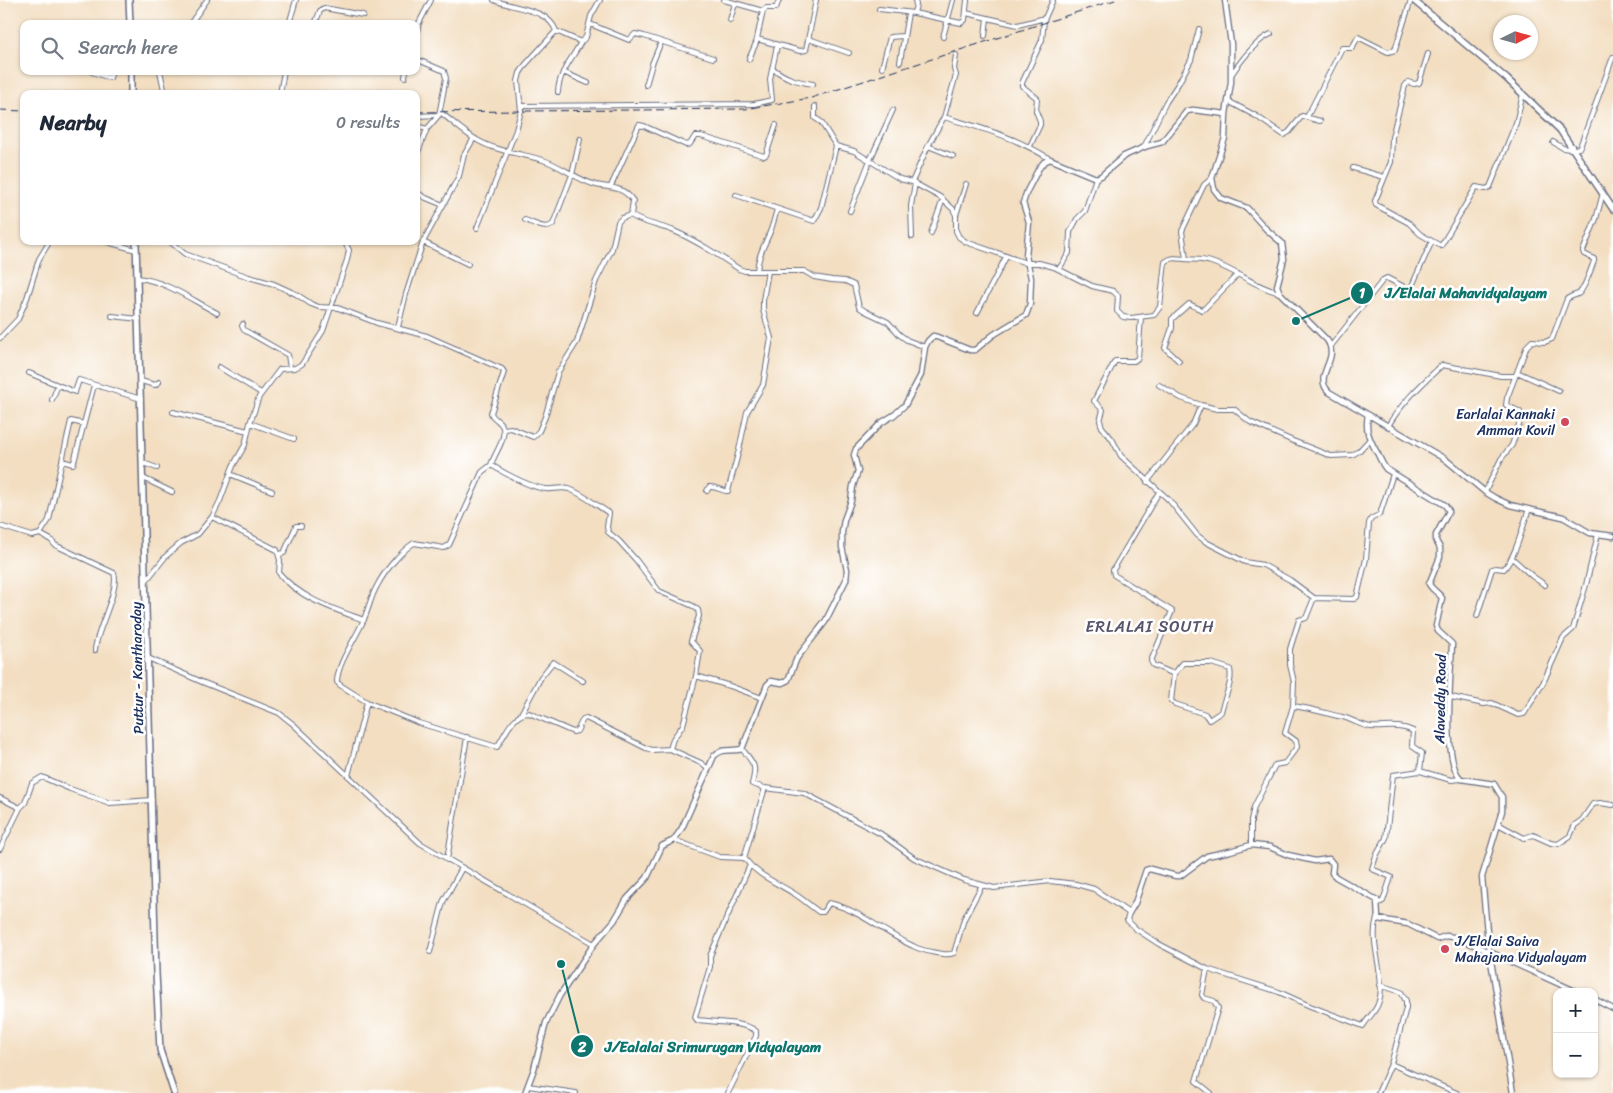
<!DOCTYPE html>
<meta charset="utf-8">
<style>
body{margin:0;font-family:Sriracha,sans-serif;background:#f2f2f3;color:#1f2937}
.controls{position:absolute;right:15px;bottom:15px;display:grid;overflow:hidden;border-radius:10px;box-shadow:0 1px 4px #0004}
.controls button{width:45px;height:45px;display:grid;place-items:center;padding:0;border:0;border-bottom:1px solid #e0e1e3;background:#fff;color:#1f2937;font:25px sans-serif}
.compass{position:absolute;left:1493px;top:15px;width:45px;height:45px;border-radius:50%;background:#fff;box-shadow:0 1px 4px #0004;rotate:85deg}
.list{margin:0;padding:0;list-style:none}
h2{display:flex;justify-content:space-between;align-items:center;height:65px;margin:0;padding:0 20px;font-size:21px}
h2 small{font-size:16px;font-weight:400;color:#747a83}
.icon{flex:none;width:28px;height:28px;fill:none;stroke:currentColor;stroke-width:2;stroke-linecap:round;stroke-linejoin:round}
.map{position:relative;flex:none;width:1613px;height:1093px;overflow:hidden}
.search{position:absolute;background:#fff;box-shadow:0 1px 4px #0004;left:20px;top:20px;width:400px;height:55px;display:flex;align-items:center;gap:12px;box-sizing:border-box;padding:0 18px;border-radius:10px;color:#747a83;font-size:19px}
.panel{position:absolute;background:#fff;box-shadow:0 1px 4px #0004;left:20px;top:90px;width:400px;height:155px;border-radius:10px}
.map>svg:first-child{display:block}
</style>
<div class="map">
<svg width="1613" height="1093" viewBox="0 0 1613 1093">
<rect width="100%" height="100%" fill="#fff"/>
<filter id="ink" filterUnits="userSpaceOnUse"><feTurbulence type="fractalNoise" baseFrequency=".02" numOctaves="2"/><feDisplacementMap in="SourceGraphic" scale="10" xChannelSelector="R" yChannelSelector="G"/><feConvolveMatrix kernelMatrix="1 2 1 2 8 2 1 2 1" color-interpolation-filters="sRGB"/></filter>
<filter id="wash" filterUnits="userSpaceOnUse"><feTurbulence type="fractalNoise" baseFrequency=".0096" numOctaves="4" result="noise"/><feDisplacementMap in="SourceGraphic" scale="20" xChannelSelector="R" yChannelSelector="G"/><feGaussianBlur stdDeviation="1.12" result="paint"/><feColorMatrix in="noise" values="0 0 0 0 0 0 0 0 0 0 0 0 0 0 0 0 0 1.4 0 .05"/><feComposite in="paint" operator="in"/></filter>
<g filter="url(#wash)">
<rect width="100%" height="100%" fill="#f3dec1"/>
</g>
<g filter="url(#ink)">
<g fill="none" stroke-linecap="round" stroke-linejoin="round">
<defs>
<path id="minor" d="M494 0C514 9 548 8 556 31L581 42 586 37 591 16 600 0
M724 0 763 11
M879 9 914 13 961 23 965 20 967 0
M914 13 916 5 915 0
M966 13 1018 25 1045 18
M730 20 735 4
M190 24 207 0
M289 24 296 0
M315 24 320 11 324 8 363 15
M590 24 629 40 635 34 644 36 713 58
M416 35 419 23 431 0
M985 36 987 18
M943 37 953 0
M757 39 800 51 806 50 816 0
M809 39 849 53
M1428 54 1419 83 1414 84 1408 82 1405 86 1392 137 1391 162 1375 201 1376 205 1409 223 1420 234 1432 241
M416 59 444 71 446 78 439 115 427 129 416 157
M749 59 756 43 763 11 766 8H776L779 0
M900 62 908 13
M772 68C787 79 795 81 813 84
M882 68 890 37 903 36
M160 71 165 94
M92 72 110 78 112 71
M563 72 588 83
M1231 75C1240 62 1256 40 1271 34
M405 77 406 71
M646 85 652 64 661 42
M558 92C559 72 572 59 581 42
M280 94 284 71
M1228 101 1256 116 1284 135 1289 132 1302 116 1320 121
M521 106 754 104 772 100 770 79 777 46
M815 106V118L821 122 836 146 854 151 900 179 912 182 940 197 953 209 956 215V231L959 237 966 242 1026 263H1039L1054 267 1092 286 1113 291 1118 296 1117 311 1123 317 1131 318 1154 315 1160 307 1165 262C1171 257 1176 258 1184 259 1193 260 1202 259 1211 262 1236 270 1255 287 1280 293
M440 112C452 121 464 133 477 140 495 151 523 154 543 160 562 166 577 180 596 185 611 188 623 186 633 201L631 215C638 222 663 226 674 231 697 241 718 255 739 269L745 271H804L814 277 832 280 845 281 854 285 859 307 865 311 888 322 900 335 907 340 925 347
M416 116 439 115
M944 117C983 129 1014 136 1050 159
M1307 117 1342 48H1352L1358 37 1388 52 1395 50 1411 0
M416 126 427 129
M1553 142 1563 148 1570 149 1572 146
M928 146 953 156
M1030 146 1040 125V121L1036 111 1037 98 1022 86V83L1042 40 1044 20 1053 0
M1144 147 1166 102 1178 84 1191 60 1199 29
M1574 149 1579 148 1581 144 1613 57
M1353 168 1384 177
M912 182 928 146 944 117 956 75 954 69 956 55
M611 186 639 125 644 126 686 145 690 144 695 136H701L764 156 766 155 776 125
M416 192 426 198 443 205
M736 195 814 221 821 208 836 146
M850 211 870 160 893 110
M956 215 966 184
M525 220C534 223 546 231 553 224L572 175 580 139
M477 228 516 130 521 111 518 81 520 73 526 64 556 31
M931 233 943 199
M912 237 911 206 915 183
M104 241 136 250
M169 241 185 254 249 277 274 284 296 294 311 304 319 307 338 308 377 323 427 336 502 369 504 372 491 413C493 420 501 420 503 428 506 440 494 454 491 465 506 474 529 487 546 489 553 490 560 487 569 489 583 494 596 505 609 513L607 527 608 532 619 541 636 560 659 591 693 606 698 610 699 616 691 641 700 651 696 676 730 686 762 698
M423 242 468 264
M1186 259 1182 231 1204 185 1212 178
M1059 269 1069 253 1070 232 1077 219 1085 211 1096 178
M757 271C758 256 764 246 770 232 773 225 775 216 777 209
M138 278C166 281 192 300 217 313
M977 313 1006 257
M112 316 139 319
M1141 317 1138 358 1134 361H1115L1094 401 1103 410 1100 421 1102 427 1112 439 1121 456 1169 500 1197 535 1206 542 1245 562 1263 565 1290 580 1314 598 1354 599 1357 597 1366 559 1369 523 1371 519 1380 514 1393 474
M243 324 242 326 244 330 288 355 290 368
M398 327 406 294 423 242 459 176 464 155 474 138
M0 338 18 319 27 298 39 259 50 241
M1331 346 1383 280 1387 278 1406 288H1411L1432 241 1441 246 1476 187 1486 189 1490 187 1516 123 1523 94
M1179 361 1165 348 1172 328V319L1189 304 1202 310 1205 308 1238 274
M219 367 261 393
M1517 372 1559 391
M29 373 75 392 79 380 141 399
M141 381 155 385 159 382
M1159 385 1181 398 1201 405 1217 409H1234L1250 422 1293 441 1331 456 1352 455 1359 451 1369 440
M52 400 58 385
M173 412 248 431
M250 423 294 439
M84 424 71 421 62 461 73 464 74 462 94 385
M1388 426C1402 402 1422 384 1442 365L1501 376H1515
M504 429 511 428 533 437 539 431 545 417 558 372 577 342 596 281 612 249 618 222 622 218 631 215
M143 463 157 468
M230 474 272 491
M143 478 172 492
M1147 482 1193 424 1201 405
M707 491 709 487C717 486 723 492 728 491L739 450 747 412 763 385 771 338 763 310V300L768 271
M1159 492 1113 570 1114 575 1172 611 1151 661 1153 665 1174 674 1183 663H1211L1230 669C1233 684 1224 697 1221 712L1209 720 1205 714 1175 704 1171 701 1174 674
M1485 492 1501 459 1512 445 1522 416 1520 412 1506 405 1507 398 1527 346 1532 341 1545 342 1552 339 1567 299C1571 296 1573 296 1578 294 1584 291 1591 269 1594 261V259L1584 254 1583 251 1596 219 1603 193
M212 517 277 550 280 560 279 573C300 599 334 609 364 620
M0 526 32 536 40 534 49 520 62 461
M40 534 51 540 55 545 114 573C120 591 96 630 95 650
M280 554 284 553 296 526H301
M1512 558 1532 576 1545 585
M146 581 166 556 181 543 198 534 212 517 220 501 233 466 245 445 250 423 259 397 280 369 295 368 302 364 323 331 347 260 349 250 344 241
M1477 616 1492 569 1495 568 1504 569C1517 554 1522 528 1529 509
M148 658 202 682 279 713 293 724 420 843 594 944
M1451 697 1484 704 1492 703 1518 715 1524 714 1543 683 1563 638 1573 629 1586 585 1598 534
M367 702 419 723 497 747C505 735 513 713 529 713L573 732 577 731 583 719 586 718 646 748 652 750 670 749 701 763 708 769
M1293 706C1309 708 1325 713 1342 717 1352 719 1361 726 1371 727 1385 728 1399 724 1413 731L1412 746 1422 753 1420 771
M521 714 541 677 553 662 583 681
M670 749 673 739 683 725 696 676
M348 776 367 702 340 685 337 682C337 663 357 637 364 619 369 608 371 596 377 586 384 572 401 551 414 543L444 548 449 545 482 472 491 465
M765 788 804 793 881 834 914 858 964 880 994 888 1050 881 1076 884 1094 889 1129 913 1127 920 1136 929 1159 944 1207 969 1279 992 1310 1006 1363 1026C1367 1019 1376 1011 1378 1004 1388 979 1368 944 1377 918
M0 798 20 808 25 803 32 783 42 777 70 789 110 803 152 800
M1498 824 1524 838 1533 835 1551 843 1558 844 1570 836 1575 825 1582 820 1593 804 1600 803 1613 805
M674 840 720 857 744 858 765 788 752 784C757 765 754 764 742 749
M1251 845V820L1254 807 1275 765 1285 763 1297 747 1296 741 1285 733 1293 706 1294 682 1290 665V649L1299 620 1306 618 1314 598
M0 849 20 808
M744 858C758 876 774 881 793 893 802 898 810 906 819 912H823L829 903C860 910 884 933 913 946 920 950 947 957 954 953L964 919 982 885
M447 860 467 737
M1379 903 1383 901 1391 877 1372 869 1376 856 1386 838 1393 775 1420 771 1451 780 1461 779
M430 952 443 902 462 868
M1207 969 1202 995 1204 998 1214 1001 1218 1008 1196 1081 1211 1093
M1391 1064 1457 1093
M528 1086 576 1093
M728 1093 756 1036V1031C745 1022 713 1022 697 1020L695 1017 710 967V956L750 865
M1378 1093 1391 1064 1406 1008V1001L1401 992 1380 985"/>
<path id="tertiary" d="M1225 0 1231 44V82L1226 114 1225 138 1212 178 1214 189 1221 198 1247 208 1266 229 1282 243 1284 259 1277 286 1280 293 1327 340C1341 360 1312 375 1329 392L1445 459 1485 492 1495 498 1510 505 1563 517 1590 533 1613 536
M1368 415C1365 430 1369 438 1376 451 1380 457 1381 463 1386 469L1445 505 1449 511 1436 535V541L1440 548V557L1429 584C1432 590 1438 592 1442 598L1436 626 1438 631 1452 644C1451 670 1442 763 1461 779L1494 784 1502 797V811L1482 877 1488 943 1513 1093
M1129 913 1135 903 1146 870 1150 869 1176 876H1180L1207 856 1230 851 1251 845 1270 847 1288 855 1315 861 1329 859 1333 864 1332 873 1336 877 1377 900 1378 919 1408 924 1437 939 1446 936 1459 938 1577 992
M1594 999 1613 1009
M525 1093 534 1069 546 1023 560 995 594 944 614 921 627 899 647 878 662 846 674 840 682 828 714 756C723 747 731 752 742 749L767 685 771 681 782 683 788 680 797 658 825 622 846 580 847 570 842 547V532L844 520 851 501 853 486 858 471 854 455 856 449 881 423 894 415 905 405 921 375 925 347 928 341 933 336 937 337 970 350H975L993 335 1026 315 1030 304 1031 278 1026 256 1029 222 1023 203 1027 191 1039 168 1044 162 1050 159 1096 178 1101 176 1124 156 1147 146 1162 142 1187 111 1193 110 1226 114"/>
<path id="secondary" d="M129 0 130 24
M1413 0 1507 79 1560 130 1613 209
M131 71V94
M136 241 156 973 160 1050 174 1093"/>
</defs>
<use href="#minor" stroke="#676c81" stroke-width="6"/>
<use href="#tertiary" stroke="#676c81" stroke-width="7"/>
<use href="#secondary" stroke="#676c81" stroke-width="8"/>
<use href="#minor" stroke="#fff" stroke-width="4"/>
<use href="#tertiary" stroke="#fff" stroke-width="4.5"/>
<use href="#secondary" stroke="#fff" stroke-width="5"/>
<path stroke="#1b2f5e" stroke-width="1" stroke-dasharray="8 4" stroke-linecap="butt" d="M0 110 24 111
M416 112 745 109 811 98 1115 0"/>
</g>
</g>
<g fill="#d1495b" stroke="#fff" stroke-width="2">
<circle cx="1565" cy="422" r="5"/>
<circle cx="1445" cy="949" r="5"/>
</g>
<g text-anchor="middle" stroke-width="5" stroke-linejoin="round" paint-order="stroke">
<g font-size="14" fill="#1b2f5e" stroke="#fff" text-anchor="end">
<text x="1555" y="419">Earlalai Kannaki<tspan x="1555" dy="16">Amman Kovil</tspan></text>
<text x="1455" y="946" text-anchor="start">J/Elalai Saiva<tspan x="1455" dy="16">Mahajana Vidyalayam</tspan></text>
</g>
<g font-size="14" fill="#1b2f5e" stroke="#fff">
<text transform="translate(137 668) rotate(-91)" y="5">Puttur - Kantharoday</text>
<text transform="translate(1440 699) rotate(-89)" y="5">Alaveddy Road</text>
</g>
<g font-size="16" letter-spacing="1" fill="#57556a" stroke="#fff">
<text x="1150" y="632">ERLALAI SOUTH</text>
</g>
</g>
<path fill="none" stroke="#0f766e" stroke-width="2" d="M1296 321L1362 293M561 964L582 1046"/>
<g fill="#0f766e" stroke="#fff" stroke-width="2">
<circle cx="1296" cy="321" r="5"/>
<circle cx="561" cy="964" r="5"/>
<circle cx="1362" cy="293" r="12"/>
<circle cx="582" cy="1046" r="12"/>
</g>
<g font-size="15" text-anchor="middle" font-weight="bold" fill="#fff">
<text x="1362" y="298">1</text>
<text x="582" y="1052">2</text>
</g>
<g font-size="15" text-anchor="middle" font-weight="bold" fill="#0f766e" stroke="#fff" stroke-width="5" stroke-linejoin="round" paint-order="stroke">
<text x="1466" y="298">J/Elalai Mahavidyalayam</text>
<text x="713" y="1052">J/Ealalai Srimurugan Vidyalayam</text>
</g>
</svg>
<div class="controls">
<button>+</button>
<button>−</button>
</div>
<svg class="compass" viewBox="-18 -18 36 36"><path d="M0-13l5 13h-10z" fill="#e53935"/><path d="M0 13l5-13h-10z" fill="#747a83"/></svg>
<div class="search"><svg class="icon" aria-label="search" viewBox="0 0 24 24"><circle cx="10" cy="10" r="6"/><path d="M15 15l6 6"/></svg>Search here</div>
<section class="panel">
<h2>Nearby<small>0 results</small></h2>
<ul class="list">
</ul>
</section>
</div>
